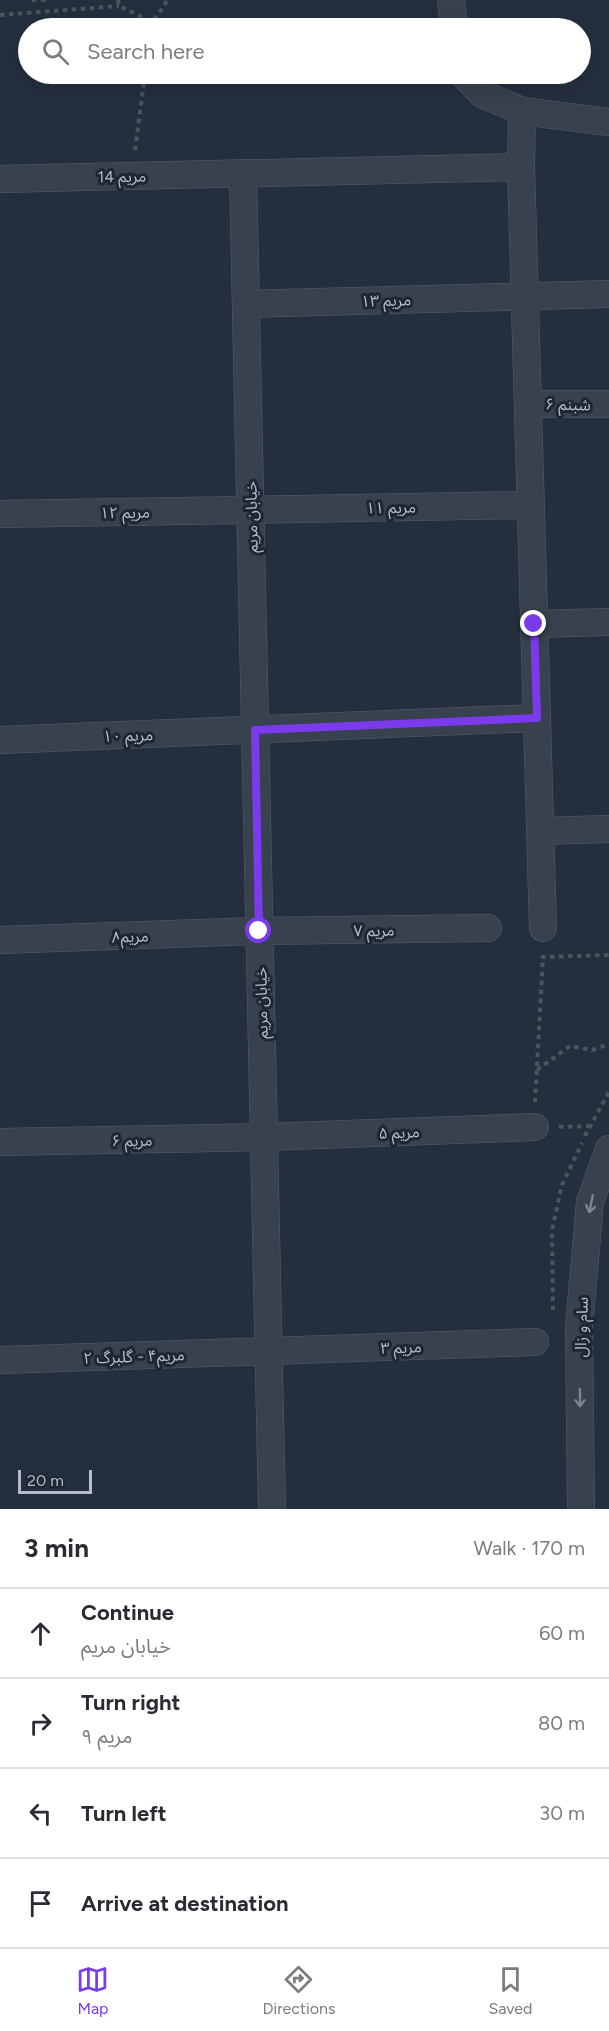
<!DOCTYPE html>
<meta charset="utf-8">
<style>
body{margin:0;font-family:Figtree,"Noto Sans Arabic",sans-serif;background:#f2f2f3;color:#2b2b33}
.scale{position:absolute;left:18px;bottom:15px;width:74px;box-sizing:border-box;padding-left:6px;border:3px solid #b4bcc9;border-top:0;font-size:16px;line-height:21px;white-space:nowrap;color:#b4bcc9;-webkit-text-stroke:4px #1d2633;paint-order:stroke}
.stop{position:absolute;width:18px;height:18px;margin:-14px;border:4px solid #7c3aed;border-radius:50%;background:#fff}
.stop.end{background:#7c3aed;border-color:#fff;box-shadow:0 2px 6px #0008}
.list{margin:0;padding:0;list-style:none}
h2{display:flex;justify-content:space-between;align-items:center;height:78px;margin:0;padding:0 24px;font-size:26px}
h2 small{font-size:20px;font-weight:400;color:#7c7c81}
.list li{display:grid;grid-template-columns:39px 1fr auto;gap:18px;align-items:center;box-sizing:border-box;height:90px;padding:0 24px;border-top:2px solid #e1e1e2}
.list b{display:block;font-size:22px;white-space:nowrap}
.list p{margin:0;font-size:20px;white-space:nowrap;color:#7c7c81}
.list em{font-size:20px;font-style:normal;color:#7c7c81}
.icon{flex:none;width:33px;height:33px;fill:none;stroke:currentColor;stroke-width:2;stroke-linecap:round;stroke-linejoin:round}
.map{position:relative;flex:none;width:609px;height:1509px;overflow:hidden}
.search{position:absolute;background:#fff;box-shadow:0 6px 24px #0002;left:18px;right:18px;top:18px;height:66px;display:flex;align-items:center;gap:15px;box-sizing:border-box;padding:0 21px;border-radius:33px;color:#7c7c81;font-size:22px}
.sheet{height:438px;background:#fff}
nav{display:flex;justify-content:space-around;align-items:center;box-sizing:border-box;height:84px;border-top:2px solid #e1e1e2;background:#fff;font-size:16px;color:#7c7c81}
nav a{display:grid;justify-items:center;gap:3px}
nav .on{color:#7c3aed}
.map>svg:first-child{display:block}
</style>
<div class="map">
<svg width="609" height="1509" viewBox="0 0 609 1509">
<rect width="100%" height="100%" fill="#242f3e"/>
<g fill="none" stroke-linecap="round" stroke-linejoin="round">
<defs>
<path id="minor" d="M451 0 454 28
M463 74 482 94 522 111 609 122
M522 111 521 167 543 928
M243 173 272 1509
M0 179 521 167
M246 304 609 294
M528 404H609
M0 514 531 505
M534 624 609 622
M0 740 537 718
M540 831 609 829
M0 940 259 931 488 928
M0 1142 264 1137 535 1127
M0 1360 535 1342
M581 1509 579 1327 590 1202 609 1149"/>
</defs>
<use href="#minor" stroke="#565f6c" stroke-width="28"/>
<path stroke="#44595c" stroke-width="4" stroke-dasharray="4.5 4.5" stroke-linecap="butt" d="M32 0H46
M118 0 119 6 152 22
M0 15 119 6
M151 28C152 18 163 11 167 0
M135 150 145 74
M543 955V957L609 955
M537 1070 570 1046 592 1050 609 1044
M535 1102 543 957
M559 1127 590 1126
M585 1136 609 1092
M553 1310 552 1230 562 1185 582 1143"/>
<use href="#minor" stroke="#38414e" stroke-width="27"/>
</g>
<defs><path id="oneway-shaft" d="M-6 0H5M1.5-3L5.5 0L1.5 3" fill="none" stroke-width="1.6" stroke-linecap="round" stroke-linejoin="round" transform="scale(1.5)"/></defs>
<g stroke="#7c8592">
<use href="#oneway-shaft" transform="translate(591 1204) rotate(101)"/>
<use href="#oneway-shaft" transform="translate(580 1398) rotate(89)"/>
</g>
<g fill="none" stroke-linecap="round" stroke-linejoin="round">
<path stroke="#7c3aed" stroke-width="8" d="M259 931 255 730 537 718 534 624"/>
</g>
<g text-anchor="middle" stroke-width="6" stroke-linejoin="round" paint-order="stroke">
<g font-size="16" fill="#b4bcc9" stroke="#1d2633">
<text transform="translate(122 176) rotate(-1)" y="6">مریم 14</text>
<text transform="translate(386 300) rotate(-2)" y="6">مریم ۱۳</text>
<text transform="translate(568 404) rotate(1)" y="6">شبنم ۶</text>
<text transform="translate(391 507) rotate(-1)" y="6">مریم ۱۱</text>
<text transform="translate(125 512) rotate(-1)" y="6">مریم ۱۲</text>
<text transform="translate(251 517) rotate(-91)" y="6">خیابان مریم</text>
<text transform="translate(128 735) rotate(-2)" y="6">مریم ۱۰</text>
<text transform="translate(374 930) rotate(-1)" y="6">مریم ۷</text>
<text transform="translate(130 936) rotate(-2)" y="6">مریم۸</text>
<text transform="translate(261 1003) rotate(-91)" y="6">خیابان مریم</text>
<text transform="translate(399 1132) rotate(-2)" y="6">مریم ۵</text>
<text transform="translate(132 1140) rotate(-1)" y="6">مریم ۶</text>
<text transform="translate(581 1327) rotate(-88)" y="6">سام و زال</text>
<text transform="translate(401 1347) rotate(-2)" y="6">مریم ۳</text>
<text transform="translate(134 1356) rotate(-2)" y="6">مریم۴ - گلبرگ ۲</text>
</g>
</g>
</svg>
<div class="scale">20 m</div>
<div class="stop" style="left:259px;top:931px"></div>
<div class="stop end" style="left:534px;top:624px"></div>
<div class="search"><svg class="icon" aria-label="search" viewBox="0 0 24 24"><circle cx="10" cy="10" r="6"/><path d="M15 15l6 6"/></svg>Search here</div>
</div>
<section class="sheet">
<h2>3 min<small>Walk · 170 m</small></h2>
<ul class="list">
<li><svg class="icon" aria-label="ahead" viewBox="0 0 24 24"><path d="M12 20V5M6 11l6-6 6 6"/></svg><div><b>Continue</b><p>خیابان مریم</p></div><em>60 m</em></li>
<li><svg class="icon" aria-label="right" viewBox="0 0 24 24"><path d="M7 20v-9h11M14 6l5 5-5 5"/></svg><div><b>Turn right</b><p>مریم ۹</p></div><em>80 m</em></li>
<li><svg class="icon" aria-label="left" viewBox="0 0 24 24"><path d="M17 20v-9H6M10 6l-5 5 5 5"/></svg><div><b>Turn left</b></div><em>30 m</em></li>
<li><svg class="icon" aria-label="arrive" viewBox="0 0 24 24"><path d="M6 21V4h12l-3 4 3 4H6"/></svg><div><b>Arrive at destination</b></div></li>
</ul>
</section>
<nav>
<a class="on"><svg class="icon" aria-label="map" viewBox="0 0 24 24"><path d="M3 6l6-2 6 2 6-2v14l-6 2-6-2-6 2zM9 4v14M15 6v14"/></svg>Map</a>
<a><svg class="icon" aria-label="directions" viewBox="0 0 24 24"><path d="M12 3l9 9-9 9-9-9zM9 14v-3h6M13 9l2 2-2 2"/></svg>Directions</a>
<a><svg class="icon" aria-label="saved" viewBox="0 0 24 24"><path d="M7 4h10v16l-5-4-5 4z"/></svg>Saved</a>
</nav>
